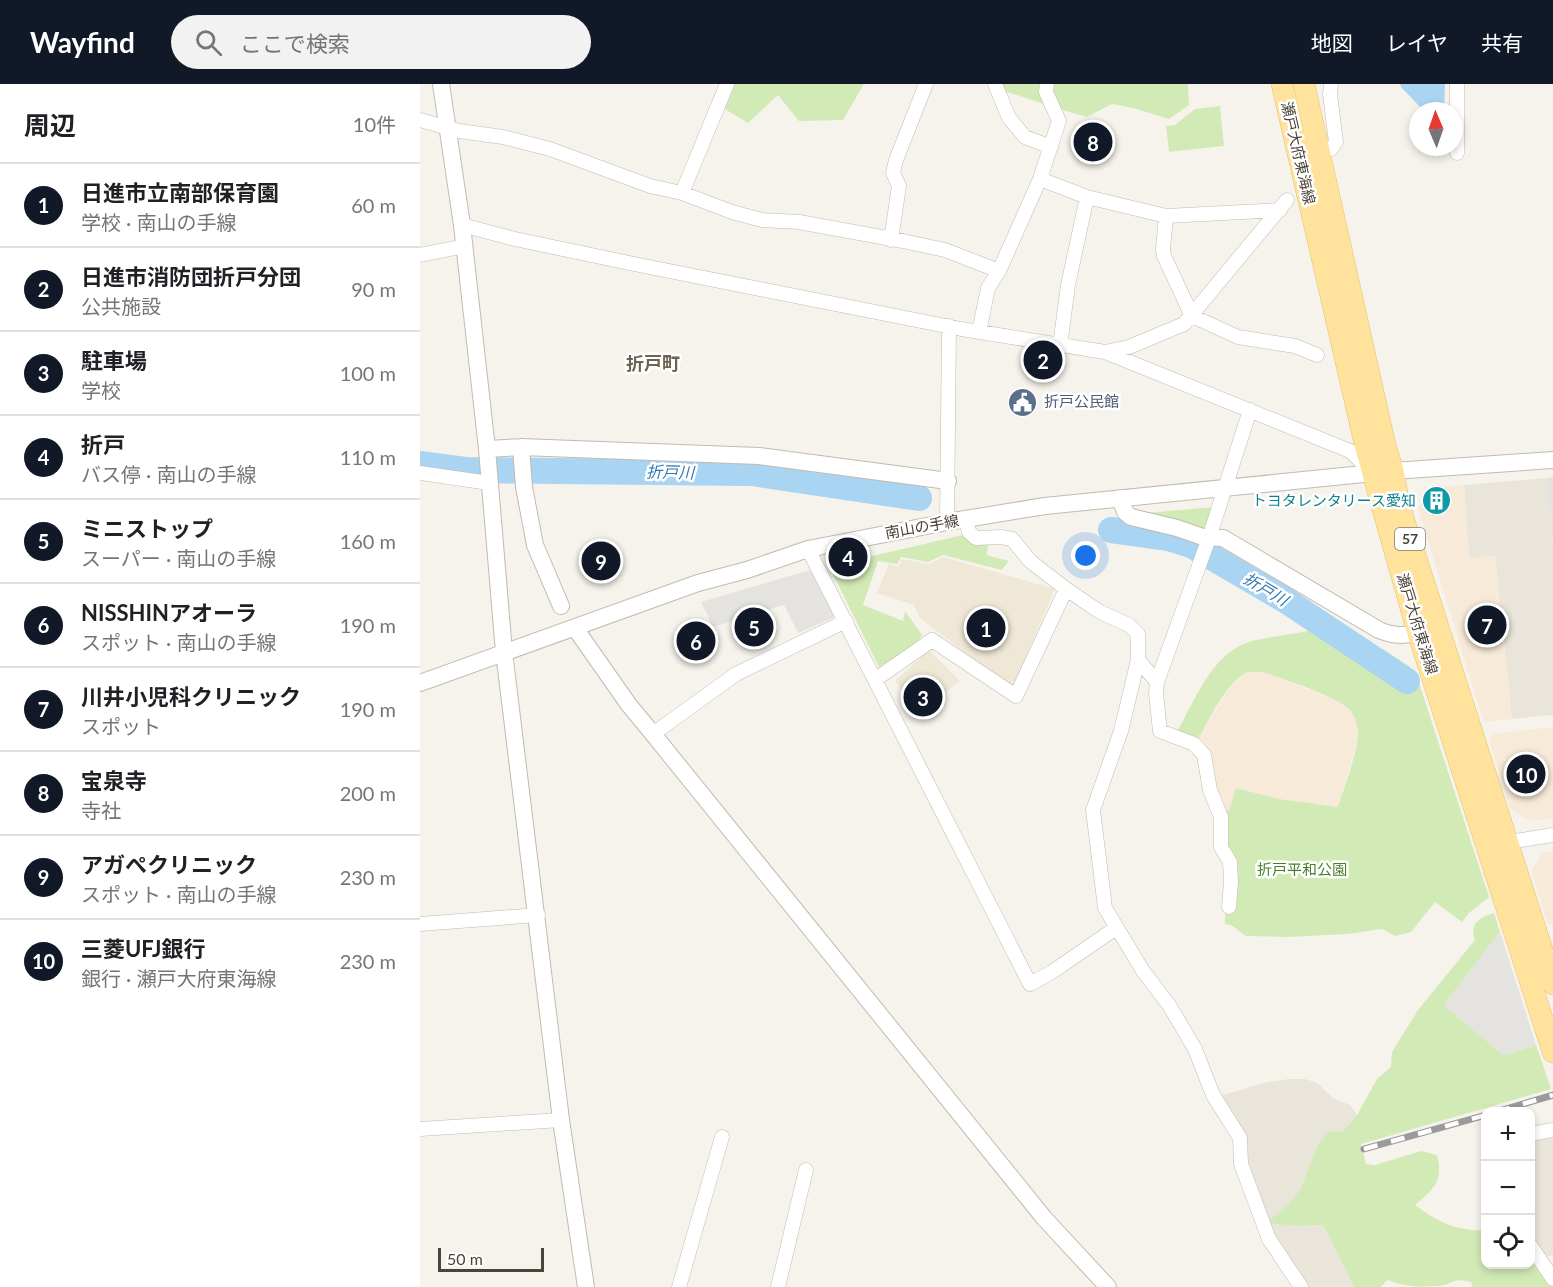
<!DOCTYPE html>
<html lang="ja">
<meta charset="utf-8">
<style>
body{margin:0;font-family:Lato,"Noto Sans JP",sans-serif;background:#f2f2f2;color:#202124}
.controls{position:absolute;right:18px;bottom:18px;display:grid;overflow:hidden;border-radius:12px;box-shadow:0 3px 9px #0003}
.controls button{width:54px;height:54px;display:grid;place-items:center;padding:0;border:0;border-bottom:2px solid #e0e0e0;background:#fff;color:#202124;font:30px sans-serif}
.compass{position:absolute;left:989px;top:18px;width:54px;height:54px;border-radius:50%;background:#fff;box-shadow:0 3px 9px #0003;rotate:358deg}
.scale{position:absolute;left:18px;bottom:15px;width:106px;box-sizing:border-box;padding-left:6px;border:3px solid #4b4439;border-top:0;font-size:16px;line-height:21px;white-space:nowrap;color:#4b4439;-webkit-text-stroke:4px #fff;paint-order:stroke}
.you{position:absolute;left:666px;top:472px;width:21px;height:21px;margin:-15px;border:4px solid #fff;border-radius:50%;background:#1a73e8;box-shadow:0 0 0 9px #1a73e833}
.badge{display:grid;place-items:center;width:39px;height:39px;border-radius:50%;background:#111827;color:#fff;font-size:20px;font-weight:700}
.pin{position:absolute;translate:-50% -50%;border:3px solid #fff;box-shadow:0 2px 6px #0006}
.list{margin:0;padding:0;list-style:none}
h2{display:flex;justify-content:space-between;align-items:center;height:78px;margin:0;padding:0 24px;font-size:26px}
h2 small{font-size:20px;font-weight:400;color:#757577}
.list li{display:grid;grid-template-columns:39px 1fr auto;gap:18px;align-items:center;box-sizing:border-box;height:84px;padding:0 24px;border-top:2px solid #e0e0e0}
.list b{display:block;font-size:22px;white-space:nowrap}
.list p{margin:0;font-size:20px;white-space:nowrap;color:#757577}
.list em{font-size:20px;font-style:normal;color:#757577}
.icon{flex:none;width:33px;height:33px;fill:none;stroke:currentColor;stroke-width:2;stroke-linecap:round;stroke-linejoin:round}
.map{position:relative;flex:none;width:1133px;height:1203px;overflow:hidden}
header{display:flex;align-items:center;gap:36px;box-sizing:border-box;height:84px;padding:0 30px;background:#111827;color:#fff}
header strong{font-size:28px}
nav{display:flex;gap:33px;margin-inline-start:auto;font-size:21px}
.search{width:420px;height:54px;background:#f2f2f2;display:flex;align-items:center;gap:15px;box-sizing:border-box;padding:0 21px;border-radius:33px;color:#757577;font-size:22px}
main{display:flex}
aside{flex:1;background:#fff}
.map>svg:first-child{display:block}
</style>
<header>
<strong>Wayfind</strong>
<div class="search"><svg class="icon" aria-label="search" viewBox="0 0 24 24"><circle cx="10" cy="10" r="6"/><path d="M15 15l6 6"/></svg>ここで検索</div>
<nav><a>地図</a><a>レイヤ</a><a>共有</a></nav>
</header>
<main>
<aside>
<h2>周辺<small>10件</small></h2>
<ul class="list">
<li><span class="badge">1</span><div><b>日進市立南部保育園</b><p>学校 · 南山の手線</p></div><em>60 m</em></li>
<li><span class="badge">2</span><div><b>日進市消防団折戸分団</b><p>公共施設</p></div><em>90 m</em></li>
<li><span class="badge">3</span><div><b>駐車場</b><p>学校</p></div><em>100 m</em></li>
<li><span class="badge">4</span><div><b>折戸</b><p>バス停 · 南山の手線</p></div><em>110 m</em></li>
<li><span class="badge">5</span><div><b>ミニストップ</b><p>スーパー · 南山の手線</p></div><em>160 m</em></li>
<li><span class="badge">6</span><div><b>NISSHINアオーラ</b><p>スポット · 南山の手線</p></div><em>190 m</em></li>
<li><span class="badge">7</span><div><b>川井小児科クリニック</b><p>スポット</p></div><em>190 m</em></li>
<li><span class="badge">8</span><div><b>宝泉寺</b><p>寺社</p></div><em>200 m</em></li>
<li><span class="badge">9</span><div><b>アガぺクリニック</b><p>スポット · 南山の手線</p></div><em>230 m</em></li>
<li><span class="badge">10</span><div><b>三菱UFJ銀行</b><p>銀行 · 瀬戸大府東海線</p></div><em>230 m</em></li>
</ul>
</aside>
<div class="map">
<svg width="1133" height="1203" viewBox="0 0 1133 1203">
<rect width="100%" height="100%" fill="#f6f3ec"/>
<path fill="#eae5da" d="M1126 394 1133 461V631L1092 635 1075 472 1049 474 1044 401Z
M869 995H885L897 999 914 1015 930 1021 937 1031 922 1048 909 1047 898 1060 881 1104 869 1120 847 1139 877 1142 903 1141 934 1203H888L870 1180 846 1139 826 1080 824 1052 799 1012 848 998Z
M1133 1051V1171L1124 1174 1111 1154 1110 1056Z"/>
<path fill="#f7ead8" d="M1044 401 1049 474 1075 472 1092 635 1066 638 1063 636 998 424 1014 403Z
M831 587 843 588 916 616 928 624 935 633 938 644 937 658 918 723 859 715 816 704 809 727 802 726 796 714 788 667 783 657 778 655 811 601 822 591Z
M1133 643V734L1109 737 1090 725 1069 656 1073 650Z
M1133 768V839L1128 841 1111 787 1122 769Z"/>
<path fill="#efe8d6" d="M523 473 635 505 592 605 500 534 494 521 457 509 469 480 478 483 482 475 509 480Z
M509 566 540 597 499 629 475 597Z"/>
<path fill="#d2eab5" d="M313 0H444L423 36 379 37 358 11 328 39 305 25Z
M568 0H623L624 20 569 2Z
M631 0H768L769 21 749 35 713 24 692 20 667 33 636 24Z
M800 22 804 62 749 68 746 42 755 41 775 25Z
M794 423 786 450 715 430Z
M543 451 575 455 569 459 566 471 589 477 582 486 523 471 508 478 481 473 477 480 458 477 443 521 483 537 485 527 502 551 495 562 459 583 409 482Z
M896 541 985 601 990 594 957 571 963 565 990 583 997 593 1069 813 1049 829 1042 838 1015 818 991 848 975 852 962 845 927 850 868 853 826 852 811 841 805 840V829H813L814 797 805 761V726L809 727 816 704 859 715 918 723C924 703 939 666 938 646 937 639 934 630 929 625 916 612 862 595 843 588 836 588 830 587 824 590 806 599 789 637 778 655L757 648C775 616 793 567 832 557 851 552 872 551 892 546Z
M1074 829 1080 848 1024 921 1083 971 1116 961 1131 1005 941 1060 946 1080 955 1081 1001 1067 1017 1071C1024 1097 1013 1106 995 1121 1016 1137 1038 1148 1065 1146L1066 1180H1110L1111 1178 1118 1179 1133 1203H1053L1051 1198C1031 1193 1035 1200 1019 1202 1001 1203 984 1203 968 1196L960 1203H934L903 1141 877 1142 846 1139 869 1120 881 1104 898 1060 909 1047 922 1048 937 1031 957 995 971 983 972 968 998 926 1055 856C1049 839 1059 834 1074 829Z"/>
<path fill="#e5e3e0" d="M1133 393V461L1126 394Z
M397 484 419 531 378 549 364 521 293 543 281 518Z
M1080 848 1116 961 1083 971 1024 921Z"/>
<path fill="#a9d4f2" d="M980 0H1025L1024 27H1004L981 3Z"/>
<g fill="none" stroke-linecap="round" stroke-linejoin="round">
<path stroke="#a9d4f2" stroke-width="26" d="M0 380 45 386 332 389 499 414
M691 446 749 454 771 461 865 516 987 597"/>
<defs>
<path id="minor" d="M575 0 589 34 605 53 631 63
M1037 0V69
M0 36 39 47 83 53 130 65 230 102 262 109 312 128 342 136 379 138 483 157 525 166 579 187
M911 65 916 58 910 10 911 0
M620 95 667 113 746 132 860 126
M262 109 307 0
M746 132 743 165 744 172 772 232 818 253 875 262 897 271
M42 141 95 155 214 180 541 245 685 268 930 367 950 386
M471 156 479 102 473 89 476 76 506 0
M0 171 45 162
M559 248 568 204 579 187 620 95 639 37 626 8 627 0
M640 262 648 201 667 113
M685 268 709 263 764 240 867 116
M0 389 69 399
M546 436 549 448 556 454 581 453 592 455 610 477 646 505 680 528 709 541 718 550V576L701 647 673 726 685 824 723 887 749 921 775 965 793 1011 820 1054 821 1080 849 1155 881 1203
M527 438 529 242
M388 465C463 609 535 756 610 900L632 888 696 844
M718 576 737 598
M456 595 512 556 596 612 646 505
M233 650 316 590 426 537
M1082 759 1133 751
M809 823 811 798 810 778 801 763V733L790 706 784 671 774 660 740 647 736 610 737 598 789 454 830 326
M0 840 118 831
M0 1045 141 1036
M1110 1050 1133 1046
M1110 1161 1133 1195
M259 1203 302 1053
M358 1203 386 1086"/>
<path id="tertiary" d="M21 0 42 141 67 365 84 568 141 1036 166 1203
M101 363 104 403 115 461 141 522
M67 365 101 363 339 372 528 397
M700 414 705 428 711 433 757 444 783 453 803 454 959 546C973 552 983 552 998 549
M155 544 209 621 233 650 624 1134 688 1203
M0 599 278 499 327 486 388 465 527 438 625 422 973 387 1133 376"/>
<path id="primary" d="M862 0 945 360 962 422 998 549 1133 968
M884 0 965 361 973 387 979 421 1133 900"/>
</defs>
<use href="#minor" stroke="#c2bbae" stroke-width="15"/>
<use href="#tertiary" stroke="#c2bbae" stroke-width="18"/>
<use href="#primary" stroke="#e6c16a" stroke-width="22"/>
<use href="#minor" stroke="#fff" stroke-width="14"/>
<use href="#tertiary" stroke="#fff" stroke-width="16"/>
<use href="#primary" stroke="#ffe39c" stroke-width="21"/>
<defs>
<path id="rail" d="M1076 1028 1133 1011
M944 1065 1066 1031"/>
</defs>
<use href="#rail" stroke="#9a9a9a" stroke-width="7"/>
<use href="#rail" stroke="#fff" stroke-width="4.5" stroke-dasharray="14" stroke-linecap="butt"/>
</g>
<defs>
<symbol id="civic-disc" viewBox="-11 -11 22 22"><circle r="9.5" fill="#5c6f8a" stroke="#fff"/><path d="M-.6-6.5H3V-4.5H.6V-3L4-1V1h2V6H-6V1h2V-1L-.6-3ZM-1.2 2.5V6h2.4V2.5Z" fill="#fff"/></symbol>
<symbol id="building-disc" viewBox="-11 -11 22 22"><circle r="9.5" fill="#0f9aa8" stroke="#fff"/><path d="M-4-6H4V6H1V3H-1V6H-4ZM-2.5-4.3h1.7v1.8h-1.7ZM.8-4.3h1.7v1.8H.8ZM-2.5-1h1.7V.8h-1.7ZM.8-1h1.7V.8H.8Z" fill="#fff"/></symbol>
</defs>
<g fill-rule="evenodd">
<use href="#civic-disc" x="586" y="302" width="33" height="33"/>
<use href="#building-disc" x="1000" y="400" width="33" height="33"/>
</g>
<g text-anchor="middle" stroke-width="5" stroke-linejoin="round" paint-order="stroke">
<rect fill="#fff" stroke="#817c74" stroke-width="1.5" x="975" y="444" width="30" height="22" rx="4.5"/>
<g font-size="14" font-weight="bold" fill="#4b4439">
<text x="990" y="460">57</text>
</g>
<g font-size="15" fill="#4b4439" stroke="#fff">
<text transform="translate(878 69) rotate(77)" y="5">瀬戸大府東海線</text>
<text transform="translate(502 443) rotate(-10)" y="5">南山の手線</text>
<text transform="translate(997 540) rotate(73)" y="5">瀬戸大府東海線</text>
</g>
<g font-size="15" fill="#4e5e75" stroke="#fff" text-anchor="start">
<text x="624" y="323">折戸公民館</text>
</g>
<g font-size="15" fill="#0d838f" stroke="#fff" text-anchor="end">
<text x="996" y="422">トヨタレンタリース愛知</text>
</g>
<g font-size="15" fill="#4a7f2a" stroke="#fff">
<text x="882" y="791">折戸平和公園</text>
</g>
<g font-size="16" font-style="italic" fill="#2e7ab2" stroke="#fff">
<text transform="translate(250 388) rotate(1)" y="6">折戸川</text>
<text transform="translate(846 505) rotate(31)" y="6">折戸川</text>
</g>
<g font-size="18" font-weight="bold" fill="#6e6250" stroke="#fff">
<text x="233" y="286">折戸町</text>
</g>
</g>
</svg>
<div class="controls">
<button>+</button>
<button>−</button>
<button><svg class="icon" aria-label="locate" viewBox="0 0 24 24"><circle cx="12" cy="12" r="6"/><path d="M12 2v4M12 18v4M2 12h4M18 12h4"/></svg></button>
</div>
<svg class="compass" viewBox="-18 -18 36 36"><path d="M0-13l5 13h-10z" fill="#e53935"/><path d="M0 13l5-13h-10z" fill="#757577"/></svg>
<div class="scale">50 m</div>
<div class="you"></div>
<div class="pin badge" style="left:566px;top:544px">1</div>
<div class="pin badge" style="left:623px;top:276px">2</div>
<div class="pin badge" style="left:503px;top:613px">3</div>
<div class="pin badge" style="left:428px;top:473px">4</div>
<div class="pin badge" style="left:334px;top:543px">5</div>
<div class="pin badge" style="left:276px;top:557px">6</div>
<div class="pin badge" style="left:1067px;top:541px">7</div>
<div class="pin badge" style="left:673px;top:58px">8</div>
<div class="pin badge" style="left:181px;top:477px">9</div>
<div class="pin badge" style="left:1106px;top:690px">10</div>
</div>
</main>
